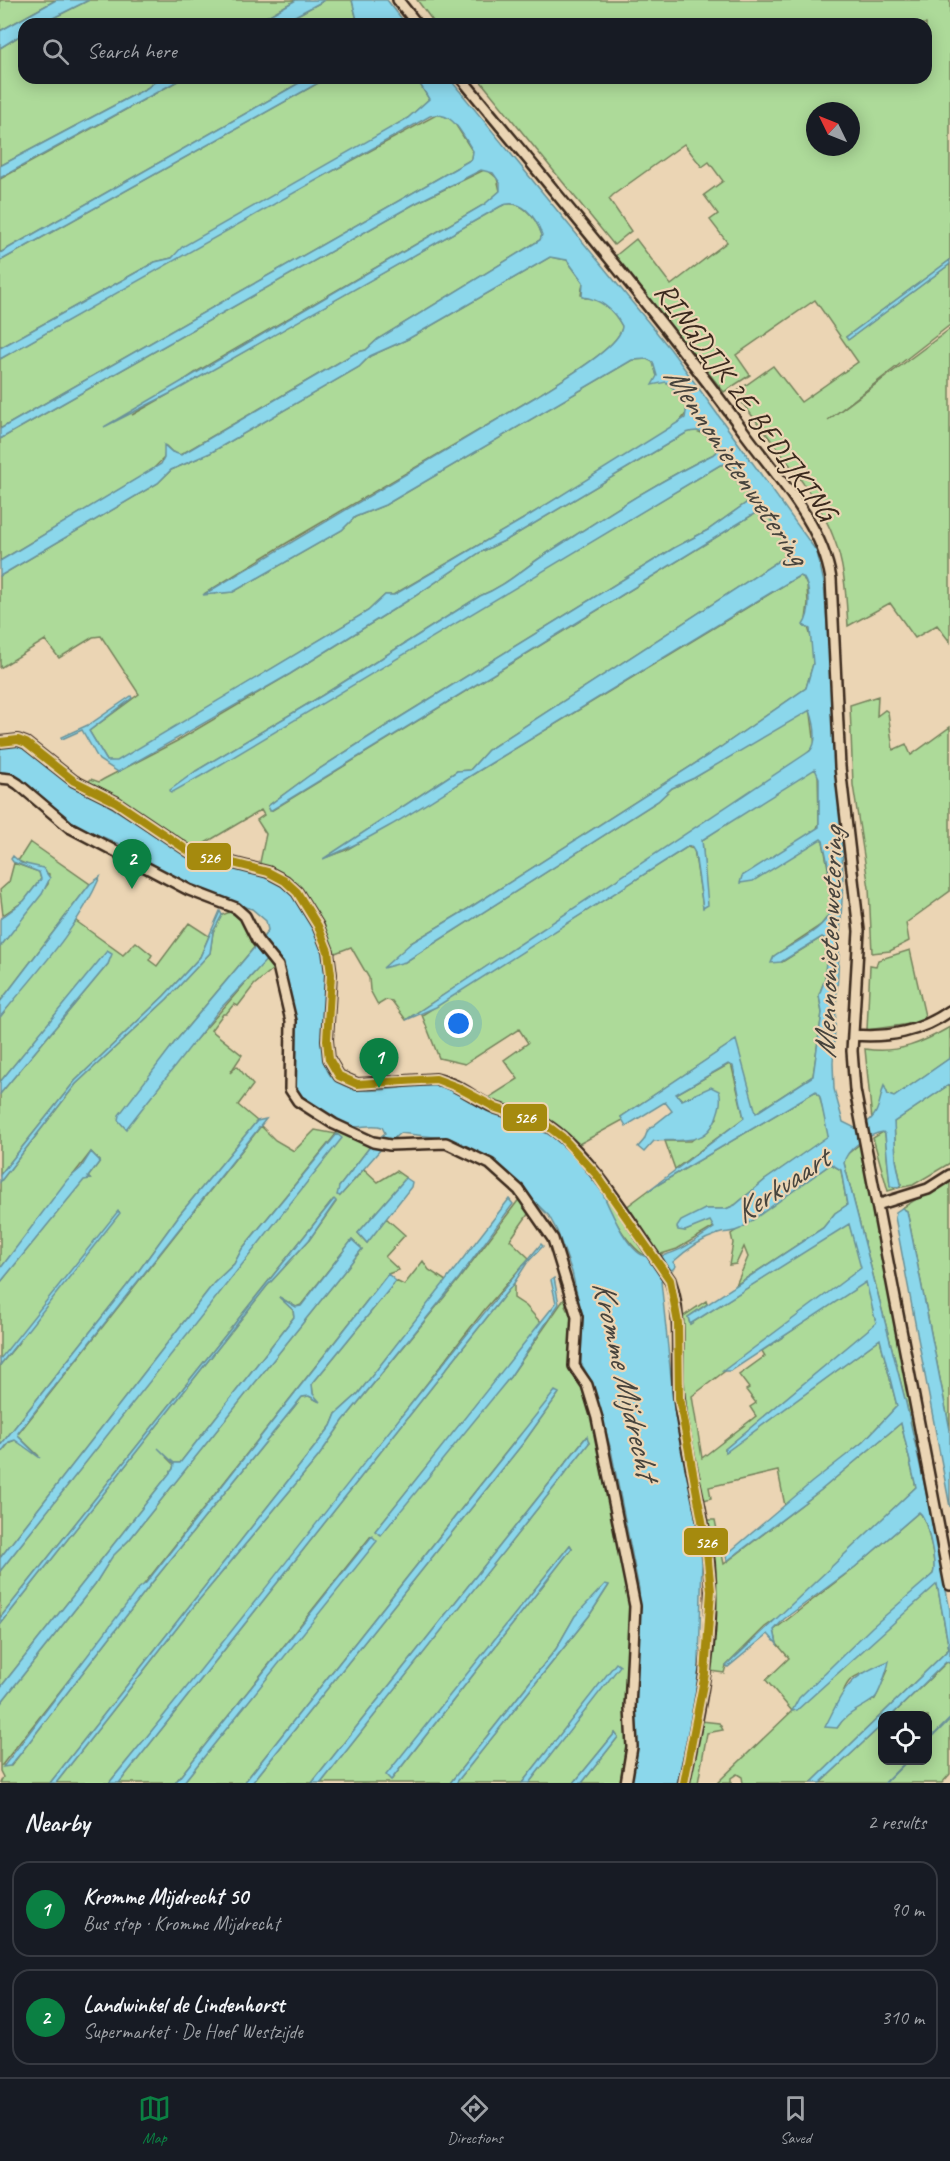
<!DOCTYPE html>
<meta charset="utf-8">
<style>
body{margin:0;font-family:Caveat,sans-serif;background:#20242c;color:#f1f3f6}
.controls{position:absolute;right:18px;bottom:18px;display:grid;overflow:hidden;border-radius:12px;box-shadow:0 3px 15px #0003}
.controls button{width:54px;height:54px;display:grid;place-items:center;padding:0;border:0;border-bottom:2px solid #363941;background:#171b24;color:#f1f3f6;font:30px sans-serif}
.compass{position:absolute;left:806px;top:102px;width:54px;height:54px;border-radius:50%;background:#171b24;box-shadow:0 3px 15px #0003;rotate:313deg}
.you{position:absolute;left:459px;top:1024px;width:21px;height:21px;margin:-15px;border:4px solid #fff;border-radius:50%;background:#1a73e8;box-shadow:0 0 0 9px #1a73e833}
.badge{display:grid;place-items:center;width:39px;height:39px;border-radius:50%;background:#0b8043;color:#fff;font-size:20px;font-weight:700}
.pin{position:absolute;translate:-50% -50px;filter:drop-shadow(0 2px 3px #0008)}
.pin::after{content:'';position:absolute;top:32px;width:21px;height:18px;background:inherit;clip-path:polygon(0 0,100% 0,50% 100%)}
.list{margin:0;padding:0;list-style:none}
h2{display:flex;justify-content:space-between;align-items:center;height:78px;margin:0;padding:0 24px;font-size:26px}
h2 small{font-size:20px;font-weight:400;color:#9ea1a6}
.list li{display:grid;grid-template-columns:39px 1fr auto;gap:18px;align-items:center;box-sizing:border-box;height:96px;margin:0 12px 12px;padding:0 12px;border:2px solid #363941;border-radius:18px}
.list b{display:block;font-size:22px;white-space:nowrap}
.list p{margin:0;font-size:20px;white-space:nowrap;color:#9ea1a6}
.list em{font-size:20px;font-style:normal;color:#9ea1a6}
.icon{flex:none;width:33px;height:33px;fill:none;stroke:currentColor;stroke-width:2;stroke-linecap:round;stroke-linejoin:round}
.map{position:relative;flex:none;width:950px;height:1783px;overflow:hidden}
.search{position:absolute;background:#171b24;box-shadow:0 3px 15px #0003;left:18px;right:18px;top:18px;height:66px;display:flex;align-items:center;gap:15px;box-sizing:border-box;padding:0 21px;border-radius:18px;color:#9ea1a6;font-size:22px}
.sheet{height:294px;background:#171b24}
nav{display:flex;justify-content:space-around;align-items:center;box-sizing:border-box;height:84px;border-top:2px solid #363941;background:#171b24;font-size:16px;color:#9ea1a6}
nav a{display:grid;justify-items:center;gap:3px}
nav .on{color:#0b8043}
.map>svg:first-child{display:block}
</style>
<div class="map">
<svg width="950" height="1783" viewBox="0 0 950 1783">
<rect width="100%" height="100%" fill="#ebd5b4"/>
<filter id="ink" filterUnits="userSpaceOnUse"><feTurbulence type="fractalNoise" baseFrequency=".0167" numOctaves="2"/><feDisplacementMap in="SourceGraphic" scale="12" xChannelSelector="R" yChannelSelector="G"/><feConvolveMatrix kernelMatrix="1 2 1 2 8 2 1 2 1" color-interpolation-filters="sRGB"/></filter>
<g filter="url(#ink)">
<path fill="#adda99" stroke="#74825c" stroke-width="1.5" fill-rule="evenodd" d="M0 0H56L0 31Z
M89 0H296L254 24H41Z
M325 0H352L358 24H280Z
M417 0H950V260L846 337 849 339 950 264V325L828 420 950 329V642L937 625 915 638 890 603 848 626C846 596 845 565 833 536 817 493 763 432 735 393L773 366 801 402 858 362 815 300 736 355 750 375 724 392 614 257 636 239 671 285 727 242 710 220 718 214 704 195 723 181 709 162 702 167 684 144 613 195 609 199 631 231 614 245 478 78H926V24H435ZM815 111H851V147H815Z
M24 33V78H160L147 88 0 166V48Z
M183 78H308L0 253V179Z
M327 78H409L420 84 429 99 408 118 172 258 155 262 0 348V261Z
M438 114 452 119 473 152 472 159 0 429V359L257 212Z
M486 169 497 178 500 191 485 204 198 371 132 415 501 206C520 197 536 217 542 235L540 240 378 339 366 350 355 353 180 455 172 452 166 446 164 458 152 470 0 561V439L416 203Z
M550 257 567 260 583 282 581 295 585 298C602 296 615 313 622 326 622 347 555 384 537 396L285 544 204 594 233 592 342 530 355 517 385 505 632 360 647 359 653 362 657 376C670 384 684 394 688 411L678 424 525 518 393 595H385L368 611 117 762 107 761 89 731 139 694 101 636 93 637 59 658 45 640 0 668V576L158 483 171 470 210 453 359 367 370 356 408 339Z
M694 430 714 438 719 449 716 453C656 482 601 519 546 554 522 569 506 586 480 596L323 695 196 771 171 792 720 465 730 463 735 467 738 484 751 497 749 501 708 530 674 548 386 726 310 775 268 806 271 811 757 512 765 513C775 524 785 539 788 554L783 558 488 750 470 770 457 771 327 857 346 850 424 804 799 576 803 577 807 586 808 603 806 620 813 644V664L806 688 721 747 471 907 411 943 405 962 658 801 672 788 694 778 806 710H810L811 714 815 746 801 759 406 1020 392 1001 386 1000 378 1005 370 990 369 978 351 947 330 955 304 895 259 867 266 834 257 820 264 815 261 810 195 849 121 800 87 783 91 779 99 782 104 779 177 741 290 674 415 596 479 553 508 539 686 433Z
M878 696 877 716 885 710 888 712 893 750 906 744 911 755 950 727V891L906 923 909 941 890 951 872 953 869 888 853 785 850 705Z
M812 768 818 770 819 823 816 831 823 841 828 868 831 906 828 916 821 925 774 956 782 962 822 937 827 940 825 979 819 995 822 1013 813 1076 756 1113 753 1110 735 1041 621 1117 623 1120 579 1144 546 1119 513 1106 485 1100 518 1079 504 1060 528 1043 519 1029 465 1064 439 1058 422 1015 687 847 694 849 703 907 707 904 702 840Z
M30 842 90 884 0 1002V947L48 884 49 874 18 861Z
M14 863 39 872 41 879 24 901 3 915 0 890 9 882Z
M230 912 244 920 250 936 257 944 175 1042 118 1120 198 1037 269 956 273 969 254 985 238 1006 234 1004 226 1014H223L211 1030 242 1055 230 1073 237 1066 253 1085 238 1105 257 1121 180 1214 140 1269 0 1446V1365L19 1342 0 1359V1283L84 1179H90L88 1177 100 1161 91 1152 0 1269V1182L76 1084 167 999 210 953 213 932 222 915Z
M76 921 123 955 136 942 152 955 149 960 157 966 189 923 209 936 200 957 164 996 75 1081 0 1175V1094L108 964 111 954 107 952 0 1082V1017Z
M910 950 925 1016 924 1022 867 1030 870 965 876 966 878 960Z
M950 1027V1058L894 1097 888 1095 884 1086 878 1111 872 1120 865 1049C898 1054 922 1043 950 1027Z
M731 1063 744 1118 675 1169 665 1141H691L717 1118 703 1091 682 1100 676 1094Z
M950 1084V1163L913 1185 898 1188 901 1184 896 1160 894 1122Z
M816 1091 820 1097 829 1136 765 1180 735 1205 726 1209H705L681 1229 685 1231 710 1220 714 1227 677 1249 658 1255 625 1208 649 1190Z
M261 1126 275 1140 294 1151 315 1130 336 1134 338 1129 372 1144 339 1187 340 1196 364 1169 378 1182 396 1171 406 1178 358 1233 367 1243 386 1218 405 1235 385 1257 399 1270 388 1274 2 1765 11 1766 20 1754 150 1585 302 1397 309 1396 318 1401 313 1394 312 1384 396 1281 404 1285 423 1261 429 1270 446 1281 358 1394 336 1414 331 1426 50 1783H0L3 1777 0 1771V1704L95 1584 112 1556 129 1540 362 1249 352 1240 301 1305 296 1307 279 1297 293 1310 294 1317 180 1463H174L166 1457 174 1465 173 1469 0 1688V1625L267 1286 309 1240 336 1202 333 1200 0 1618V1571L341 1138 336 1134 242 1249 234 1264 214 1283 0 1558V1454L10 1442 15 1440 39 1456 19 1437 18 1434Z
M883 1132 885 1134 890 1185 895 1189 888 1191 873 1138Z
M861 1143 926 1483 925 1487 906 1403 844 1163 845 1156Z
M831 1164 841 1170 847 1205 835 1213 823 1228 736 1285 748 1257 744 1247 736 1264 729 1265 733 1243 731 1234Z
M950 1178V1430L907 1211 902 1208Z
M600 1186 650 1258C629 1251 605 1207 600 1186Z
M520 1198 531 1210 510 1240 529 1258 485 1309 230 1636 109 1783H56L198 1601 318 1457 343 1421 459 1279Z
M849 1223 862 1268 692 1396 702 1458 756 1416 750 1407 756 1403 746 1390 749 1388 739 1375 765 1356 762 1351 866 1281 877 1323 725 1449V1452L880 1339 897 1406 863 1442 785 1506 778 1471 709 1487 711 1498 704 1500 681 1388V1318L706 1301 707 1304 688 1317 690 1324Z
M514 1283V1298L526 1306 541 1323 375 1531 510 1377 569 1292 570 1299 565 1306 567 1310 572 1309 574 1315 571 1366 585 1389 598 1431 631 1587 632 1730 625 1783H582L618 1737 615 1733 574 1783H529L619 1666 616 1664 522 1783H456L589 1616 609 1585 575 1616 556 1649 450 1783H321L589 1443 586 1437 312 1783H252L524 1442 559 1393 515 1441 244 1783H183L376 1541 371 1536 175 1783H119ZM570 1545 572 1548 392 1779 387 1775Z
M901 1423 916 1487 782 1615 765 1627 726 1666 724 1673 710 1671 714 1568 707 1520H715L724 1564 821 1490Z
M919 1512C927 1517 937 1565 933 1574L793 1711 937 1583 949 1649 811 1783H743L742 1777 737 1774 731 1778V1783H717L792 1711 766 1680 789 1658 777 1644 774 1630 855 1567ZM888 1670 875 1699 846 1715 837 1728C843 1687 841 1671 888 1670Z
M947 1662 950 1663V1774L942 1783H820L882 1725V1760H928V1716L892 1715Z
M701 1721 719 1723 723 1730 707 1733 698 1783H688Z"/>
<path fill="#8bd7eb" stroke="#6b9299" stroke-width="1.5" d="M56 0H89L41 24H24V33L0 48V31Z
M296 0H325L280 24H254Z
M352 0H387L406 24H358Z
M160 78H183L0 178V166L147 88Z
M308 78H327L0 261V253Z
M409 78H449L671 350 817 552 824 583 841 812 843 882 833 1063 834 1089 843 1122 857 1129C880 1116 877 1109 884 1085L888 1095 894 1097 950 1058V1084L894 1122 896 1160 901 1184 898 1188 890 1186 885 1134 883 1132C869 1134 846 1149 844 1163L906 1403 925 1487 950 1610V1663L946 1662 892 1715 882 1716V1725L820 1783H811L949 1649 937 1584 797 1710 792 1711 799 1698 872 1627 933 1574C937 1565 927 1517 919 1512L855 1567 784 1619 774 1630 777 1644 768 1634 728 1667 726 1666 916 1487 901 1423 821 1490 727 1561 726 1555 812 1482 863 1442 897 1406 880 1339 726 1452 725 1449 876 1323 866 1282 731 1371H723L861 1268 849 1224 690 1324 688 1317 823 1228 835 1213 847 1205 841 1170 831 1164 740 1229C731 1234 727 1231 718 1234 702 1239 685 1251 673 1262L676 1266 661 1281 675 1415 690 1483 702 1561 698 1694 677 1783H631L637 1750 635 1689 639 1589 611 1450 592 1383 581 1363 582 1317 572 1272 557 1231 549 1216 496 1163 451 1139 400 1133 381 1149 340 1196 337 1195 339 1187 372 1144 385 1133 382 1127C371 1123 359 1129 348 1126 329 1120 310 1105 296 1091L292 1070 296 1026 292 1003 281 964 274 952 219 1010 126 1129 118 1120 119 1115 175 1042 264 936 268 930 266 921 252 909 197 892 149 866 119 844 73 824 16 777 0 773V745L18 746 33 753 87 792 184 853C215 867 254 867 283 887 309 906 326 947 327 978 328 1004 314 1057 331 1076 358 1104 403 1082 436 1086 454 1088 465 1101 481 1107 503 1117 527 1122 548 1134 568 1145 589 1165 599 1185 607 1202 628 1257 649 1257 673 1258 696 1240 714 1228L710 1221 685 1231 678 1230 677 1227 681 1221 705 1209H726L735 1205 765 1180 828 1136 820 1097 816 1091 649 1190 744 1118 733 1066 728 1064 676 1094 682 1100 711 1087 719 1091C722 1099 720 1107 717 1115 708 1147 680 1139 654 1141L644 1152 638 1147 644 1140 648 1130 672 1111 665 1102 626 1126 621 1117 736 1040 756 1113 813 1076 822 1013 819 995 825 979 827 940 822 937 781 962 771 963 774 956C790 945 818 933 828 916 837 900 827 859 823 841L821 839 753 881 740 883 742 876 819 827V778L815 769 702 840 708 905 703 908 695 853 691 846 687 847 436 1007 406 1020 810 751C819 741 814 722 810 710L694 778 672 788 658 801 405 962 383 968 411 943 471 907 721 747 806 688 813 664 810 629 803 625C811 613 811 588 803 577L799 576C698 636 598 698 498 759 441 793 385 834 323 859L457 771 470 770 488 750 783 558 788 554C785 539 775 524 765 513L757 512 270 811 268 806 310 775 386 726 674 548 708 530 749 501 751 497 738 484 735 467 730 463 720 465 208 772 171 793 170 790 196 771 323 695 480 596C506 586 522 569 546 554 601 519 656 482 716 453L719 449C713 433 701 428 686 433L508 539 479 553 415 596 290 674 118 772 99 760 82 730 62 739 61 737 90 724 131 696 132 698 89 731 107 761H117L368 611 385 595H394L525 518 685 418 687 406 679 393 666 382 652 385 657 376 653 362 647 359 632 360 385 505 355 517 342 530 233 592 203 595 537 396C555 384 622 347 622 326 613 309 601 299 582 297L583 282 567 260 550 257 408 339 370 356 359 367 210 453 171 470 158 483 0 576V561L161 464 164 458V445L172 452 181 455 355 353 366 350 378 339 540 240 542 235C536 217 521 197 501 206L177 390 104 427 485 204 500 191V183L493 173 481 170 416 203 0 439V429L472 159 473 151C462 135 454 110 430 116L0 359V348L155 262 172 258 182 247 408 118 429 99 420 84Z
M950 260V264L848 340 846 337Z
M13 856 21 863 43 868 50 878 42 894 0 947V919L24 901 41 879 39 872 13 862 11 859Z
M100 877C77 930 36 973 0 1017V1002L90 884Z
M220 911 222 915 213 932 210 953 167 999 76 1084 0 1182V1175L75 1081 164 996 200 957Z
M107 951 112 954 108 964 0 1094V1082Z
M266 1119 18 1433 19 1437 40 1458 15 1440 9 1442 0 1454V1446L140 1269 180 1214 257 1121Z
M337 1134 342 1138 323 1162 0 1571V1558L214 1283 234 1264 242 1249Z
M91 1152 100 1161 88 1177 90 1179 84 1180 0 1283V1269L67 1180 81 1168Z
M406 1178 412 1182 411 1187 367 1243 358 1233Z
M334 1199 336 1201 309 1240 267 1286 0 1625V1618Z
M509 1199 513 1204 459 1278 343 1421 318 1457 198 1601 56 1783H50L331 1426 336 1414 358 1394Z
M902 1208 907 1211 950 1430V1507L895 1217 896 1212Z
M118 1211 120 1213 0 1365V1359Z
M352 1240 362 1249 129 1540 112 1557 95 1584 0 1704V1688L173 1469 174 1464 158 1448 174 1463H180L294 1317 293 1310 279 1297 296 1307 301 1306Z
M541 1244 543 1246 527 1263 514 1283 119 1783H109C256 1605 393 1421 541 1244Z
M388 1274 396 1281 312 1384 313 1394 320 1402 309 1396 302 1397 150 1585 20 1754 10 1766 3 1767 138 1589 146 1583Z
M554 1278 559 1304 510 1377 381 1535 375 1531 556 1303 551 1280Z
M555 1391 559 1393 524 1442 252 1783H244Z
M587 1436 589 1443 321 1783H312Z
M372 1536 377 1541 183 1783H175Z
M570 1545 572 1548 391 1780 386 1775Z
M605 1584 609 1585 589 1616 456 1783H450L556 1649 575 1616Z
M889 1661C888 1667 879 1696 874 1699 860 1710 847 1712 837 1728L825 1727C845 1688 846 1678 889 1661Z
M616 1663 620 1666 529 1783H522Z
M615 1733 618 1737 582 1783H574Z"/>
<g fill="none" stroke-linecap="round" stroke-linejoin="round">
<path stroke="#6b9299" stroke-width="2" d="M928 1741 950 1719
M885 1783 908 1760"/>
<defs>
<path id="minor" d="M398 0 417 24
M461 78C558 196 657 312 747 436 779 479 822 524 831 579L840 767 859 931 852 1051 855 1090 950 1585
M0 742 18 740 26 743 74 781 116 802 190 852 268 872 285 881 297 892 318 926 328 951 331 974 327 1040 329 1059 339 1076 357 1084 436 1079C456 1083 471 1096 489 1105 506 1114 527 1113 545 1124 590 1151 639 1236 670 1280 683 1317 675 1359 679 1398 685 1452 703 1507 709 1563 716 1637 699 1712 684 1783
M0 778 10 779 18 784 69 827 189 890 236 908 245 916 257 940 278 966 291 1021 290 1089 298 1101 334 1124 373 1142 390 1145 446 1143 490 1164 519 1190 553 1239 577 1317 574 1366 587 1385 597 1418 635 1606 630 1708 632 1747 626 1783
M853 1035C889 1038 920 1032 950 1011
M877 1205 928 1189 950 1175"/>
</defs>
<use href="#minor" stroke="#3b2a1e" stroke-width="14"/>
<use href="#minor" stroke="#ebd5b4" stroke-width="9"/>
<defs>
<path id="bus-1" d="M0 742 18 740 26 743 74 781 116 802 190 852 268 872 285 881 297 892 318 926 328 951 331 974 327 1040 329 1059 339 1076 357 1084 436 1079 457 1087 496 1108 545 1124 562 1137 596 1174 670 1280 678 1323 679 1398 706 1542 711 1591 705 1674 684 1783"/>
</defs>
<use href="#bus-1" stroke="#ebd5b4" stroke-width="12"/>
<use href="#bus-1" stroke="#a58a0e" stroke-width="8"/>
</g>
</g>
<g text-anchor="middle" stroke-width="4.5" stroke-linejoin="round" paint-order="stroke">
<g font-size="30" fill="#3b2a1e" stroke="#ebd5b4">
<text transform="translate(746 401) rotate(54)" y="10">RINGDIJK 2E BEDIJKING</text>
</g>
<g font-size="32" font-style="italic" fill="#47443d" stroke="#ebd5b4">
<text transform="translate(737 465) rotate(56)" y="11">Mennonietenwetering</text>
<text transform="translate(828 943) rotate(-88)" y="11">Mennonietenwetering</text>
<text transform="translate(781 1185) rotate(-34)" y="11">Kerkvaart</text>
<text transform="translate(626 1379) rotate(77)" y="11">Kromme Mijdrecht</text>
</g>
</g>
<g stroke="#ebd5b4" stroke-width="2">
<rect x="186" y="842" width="46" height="29" rx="6" fill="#a58a0e"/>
<rect x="502" y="1103" width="46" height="29" rx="6" fill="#a58a0e"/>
<rect x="683" y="1527" width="46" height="29" rx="6" fill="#a58a0e"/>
</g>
<g font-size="16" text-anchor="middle" font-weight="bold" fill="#fff">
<text x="209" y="863">526</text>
<text x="525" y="1123">526</text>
<text x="706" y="1548">526</text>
</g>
</svg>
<div class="controls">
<button><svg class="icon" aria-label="locate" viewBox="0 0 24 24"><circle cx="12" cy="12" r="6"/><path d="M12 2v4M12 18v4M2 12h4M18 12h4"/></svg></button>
</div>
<svg class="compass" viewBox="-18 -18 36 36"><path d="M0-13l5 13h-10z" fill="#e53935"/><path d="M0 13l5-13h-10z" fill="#9ea1a6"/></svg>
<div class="you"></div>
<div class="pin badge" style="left:379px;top:1088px">1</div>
<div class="pin badge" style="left:132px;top:889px">2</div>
<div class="search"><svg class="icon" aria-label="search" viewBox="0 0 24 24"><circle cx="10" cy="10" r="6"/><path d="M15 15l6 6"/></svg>Search here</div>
</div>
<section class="sheet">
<h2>Nearby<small>2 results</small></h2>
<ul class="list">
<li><span class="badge">1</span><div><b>Kromme Mijdrecht 50</b><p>Bus stop · Kromme Mijdrecht</p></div><em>90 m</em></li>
<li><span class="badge">2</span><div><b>Landwinkel de Lindenhorst</b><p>Supermarket · De Hoef Westzijde</p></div><em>310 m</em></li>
</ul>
</section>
<nav>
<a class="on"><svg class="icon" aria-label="map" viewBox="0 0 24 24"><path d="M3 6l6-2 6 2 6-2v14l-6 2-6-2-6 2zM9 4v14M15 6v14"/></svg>Map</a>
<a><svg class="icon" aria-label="directions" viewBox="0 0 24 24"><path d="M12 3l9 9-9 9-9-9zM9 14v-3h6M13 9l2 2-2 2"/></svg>Directions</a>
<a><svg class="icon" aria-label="saved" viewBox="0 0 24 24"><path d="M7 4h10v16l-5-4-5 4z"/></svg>Saved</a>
</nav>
